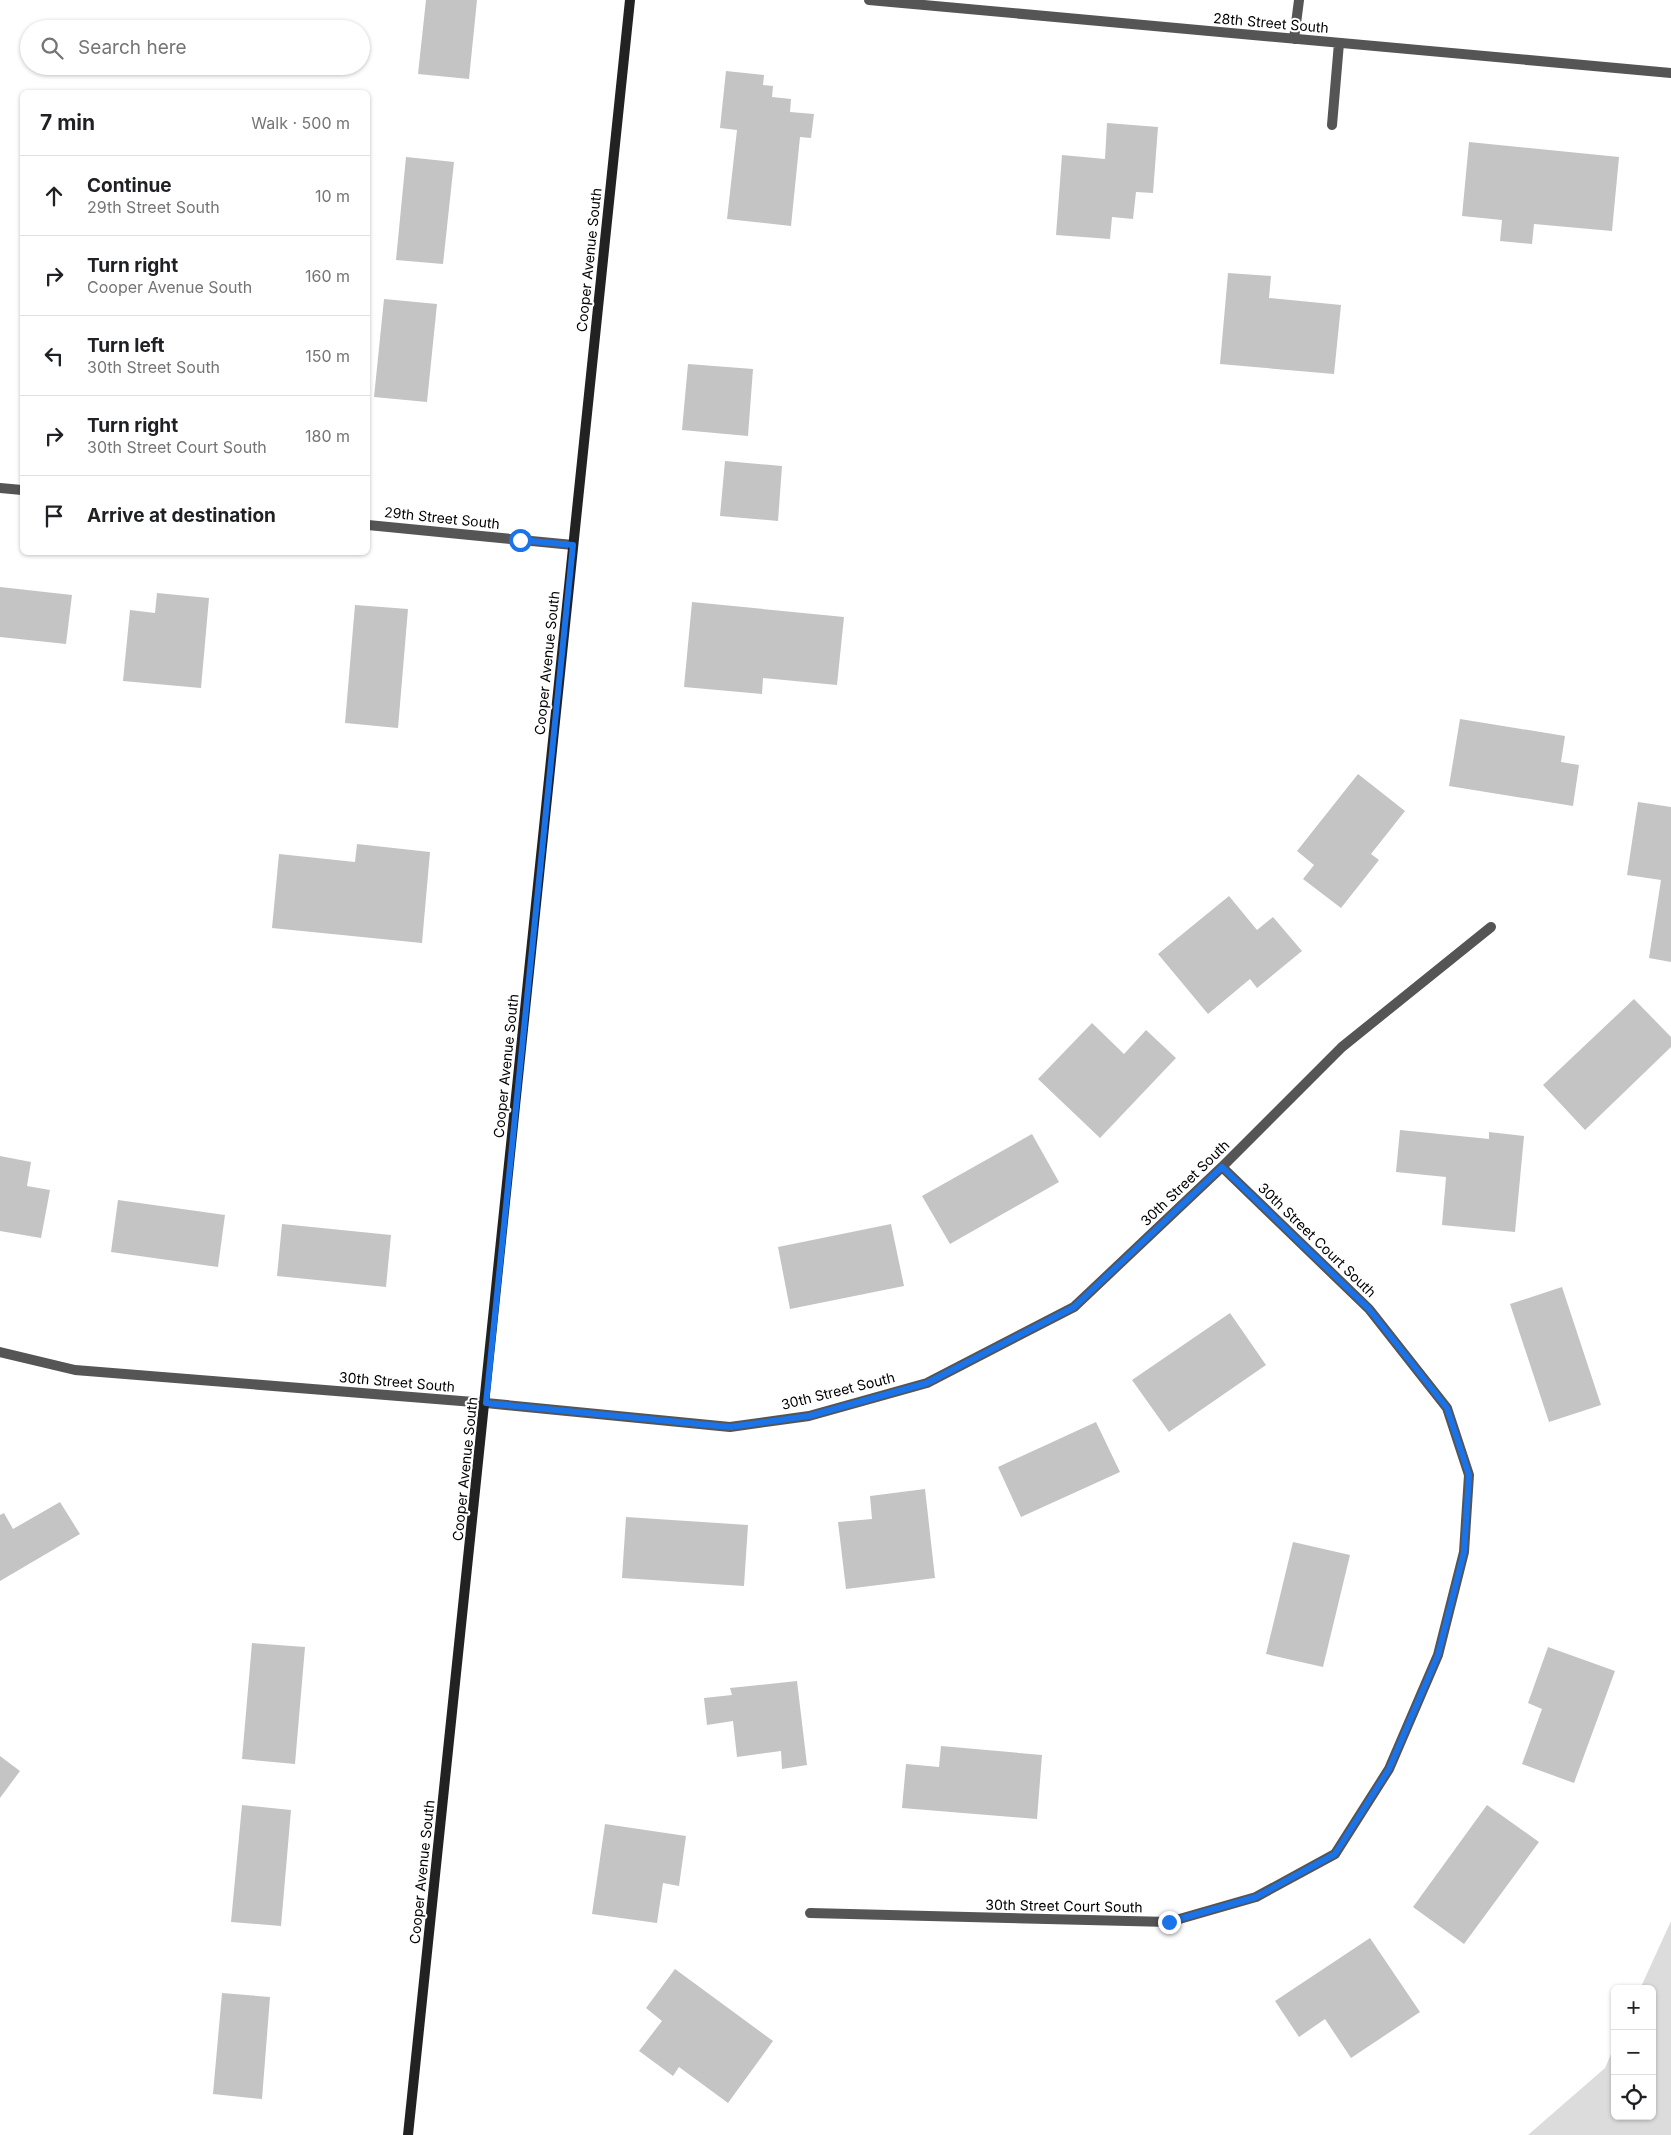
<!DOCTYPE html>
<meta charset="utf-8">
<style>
body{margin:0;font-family:Inter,sans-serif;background:#f6f6f6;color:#202124}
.controls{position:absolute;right:15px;bottom:15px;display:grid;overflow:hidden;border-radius:8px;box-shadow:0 1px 4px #0004}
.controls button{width:45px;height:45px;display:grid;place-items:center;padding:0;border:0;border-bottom:1px solid #e0e0e0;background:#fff;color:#202124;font:25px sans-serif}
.stop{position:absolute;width:15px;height:15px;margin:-11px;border:4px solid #1a73e8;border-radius:50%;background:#fff}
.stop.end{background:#1a73e8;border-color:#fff;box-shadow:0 1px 5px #0008}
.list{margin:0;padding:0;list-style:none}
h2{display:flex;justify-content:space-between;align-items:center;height:65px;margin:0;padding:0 20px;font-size:21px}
h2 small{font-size:16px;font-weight:400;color:#757577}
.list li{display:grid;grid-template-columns:32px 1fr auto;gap:15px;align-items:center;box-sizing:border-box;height:80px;padding:0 20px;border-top:1px solid #e0e0e0}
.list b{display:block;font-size:19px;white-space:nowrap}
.list p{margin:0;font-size:16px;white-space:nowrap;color:#757577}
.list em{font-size:16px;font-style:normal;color:#757577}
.icon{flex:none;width:28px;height:28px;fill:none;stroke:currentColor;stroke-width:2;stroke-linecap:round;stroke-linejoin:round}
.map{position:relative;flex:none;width:1671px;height:2135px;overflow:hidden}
.search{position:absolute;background:#fff;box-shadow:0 1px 4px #0004;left:20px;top:20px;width:350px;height:55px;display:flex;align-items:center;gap:12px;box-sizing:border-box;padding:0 18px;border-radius:28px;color:#757577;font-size:19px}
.panel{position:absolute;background:#fff;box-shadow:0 1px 4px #0004;left:20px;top:90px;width:350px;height:465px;border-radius:8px}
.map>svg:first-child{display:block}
</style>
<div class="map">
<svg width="1671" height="2135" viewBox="0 0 1671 2135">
<rect width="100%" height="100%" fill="#fff"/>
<path fill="#dcdcdc" d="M1671 1921V2135H1528L1605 2068 1615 2045V2116H1652V1989H1640Z"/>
<path fill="#c4c4c4" d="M426 0H477L469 79 418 74Z
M726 71 764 75 763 85 773 86 772 97 791 99 790 112 814 114 811 138 800 137 791 226 727 219 737 130 720 128Z
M1107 123 1158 127 1153 193 1136 192 1133 219 1112 217 1110 239 1056 235 1062 155 1105 159Z
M1469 142 1619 157 1612 231 1534 224 1532 244 1500 241 1502 220 1462 216Z
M406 157 454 162 443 264 396 260Z
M1228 273 1271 276 1269 298 1341 305 1334 374 1220 364Z
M384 299 437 304 427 402 374 397Z
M688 364 753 369 748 436 682 430Z
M725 461 782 466 778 521 720 516Z
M0 587 72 595 66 644 0 637Z
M157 593 209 598 201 688 123 681 130 610 155 613Z
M692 602 844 617 837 685 763 678 762 694 684 687Z
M355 605 408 609 398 728 345 723Z
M1460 719 1565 736 1561 762 1579 765 1573 806 1449 786Z
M1358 774 1405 811 1371 854 1379 860 1341 908 1303 879 1314 865 1297 851Z
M1638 802 1671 807V962L1649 958 1661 880 1627 875Z
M357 844 430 852 422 943 272 928 279 854 355 862Z
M1229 896 1257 930 1273 917 1302 951 1257 988 1250 979 1208 1014 1158 954Z
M1634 999 1671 1037V1047L1585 1130 1543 1085Z
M1092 1023 1124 1054 1146 1030 1176 1058 1100 1138 1038 1079Z
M1400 1130 1489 1139V1132L1524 1136 1515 1232 1442 1225 1446 1177 1396 1172Z
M1032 1134 1059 1182 950 1244 922 1196Z
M0 1156 31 1162 27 1186 50 1190 41 1238 0 1231Z
M118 1200 225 1215 218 1267 111 1252Z
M282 1224 391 1235 386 1287 277 1276Z
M891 1224 904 1286 790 1309 778 1247Z
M1562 1287 1601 1405 1549 1422 1510 1304Z
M1230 1313 1266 1365 1169 1432 1132 1380Z
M1096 1422 1120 1472 1021 1517 998 1467Z
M925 1489 935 1578 846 1589 838 1522 872 1519 870 1496Z
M60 1502 80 1534 0 1581V1515L4 1513 13 1529Z
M626 1517 748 1525 744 1586 622 1578Z
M1293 1542 1350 1555 1323 1667 1266 1654Z
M252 1643 305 1647 295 1764 242 1759Z
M1548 1647 1615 1671 1574 1783 1522 1764 1542 1709 1528 1703Z
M797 1681 807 1765 782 1769 781 1751 737 1757 733 1721 707 1725 704 1698 732 1695 730 1688Z
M941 1746 1042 1755 1037 1819 902 1808 906 1764 939 1767Z
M0 1756 20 1771 0 1798Z
M242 1805 291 1810 281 1926 231 1922Z
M1487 1805 1539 1842 1464 1944 1413 1907Z
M605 1824 686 1836 679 1886 663 1883 657 1923 592 1914Z
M1370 1938 1420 2012 1351 2058 1325 2019 1299 2037 1275 2001Z
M675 1969 773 2041 728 2103 679 2067 673 2076 639 2051 662 2021 646 2008Z
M222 1993 270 1997 262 2099 213 2094Z"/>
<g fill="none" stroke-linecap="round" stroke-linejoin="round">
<path stroke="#555" stroke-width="10" d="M869 0 1671 73
M1294 39 1299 0
M1332 125 1339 43
M0 488 22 490
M368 525 573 545
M0 1352 75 1370 486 1403 730 1427 809 1416 927 1383 1074 1307 1222 1167 1342 1047 1491 927
M810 1913 1169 1922 1256 1897 1335 1854 1389 1769 1438 1655 1464 1552 1469 1475 1447 1408 1369 1309 1222 1167"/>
<path stroke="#222" stroke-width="10" d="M408 2135 630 0"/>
</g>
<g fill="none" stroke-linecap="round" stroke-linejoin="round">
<path stroke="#1a73e8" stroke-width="6" d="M520 540 573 545 486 1403 730 1427 809 1416 927 1383 1074 1307 1222 1167 1369 1309 1447 1408 1469 1475 1464 1552 1438 1655 1389 1769 1335 1854 1256 1897 1169 1922"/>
</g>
<g text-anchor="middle" stroke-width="4" stroke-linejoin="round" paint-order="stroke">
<g font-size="14" fill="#000" stroke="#fff">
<text transform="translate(1271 23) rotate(5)" y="5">28th Street South</text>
<text transform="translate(589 260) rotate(-84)" y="5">Cooper Avenue South</text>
<text transform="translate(442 518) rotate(6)" y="5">29th Street South</text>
<text transform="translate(547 663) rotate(-84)" y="5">Cooper Avenue South</text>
<text transform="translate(506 1066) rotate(-84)" y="5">Cooper Avenue South</text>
<text transform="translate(1185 1183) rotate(-44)" y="5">30th Street South</text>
<text transform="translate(1317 1240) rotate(44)" y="5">30th Street Court South</text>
<text transform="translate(397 1382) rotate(5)" y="5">30th Street South</text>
<text transform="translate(838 1391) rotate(-14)" y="5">30th Street South</text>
<text transform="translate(465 1469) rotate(-84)" y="5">Cooper Avenue South</text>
<text transform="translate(422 1872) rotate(-84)" y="5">Cooper Avenue South</text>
<text transform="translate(1064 1906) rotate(1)" y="5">30th Street Court South</text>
</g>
</g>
</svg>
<div class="controls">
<button>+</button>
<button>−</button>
<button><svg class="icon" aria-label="locate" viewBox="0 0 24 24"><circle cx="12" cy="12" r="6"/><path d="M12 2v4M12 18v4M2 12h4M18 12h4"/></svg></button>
</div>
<div class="stop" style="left:520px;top:540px"></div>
<div class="stop end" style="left:1169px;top:1922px"></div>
<div class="search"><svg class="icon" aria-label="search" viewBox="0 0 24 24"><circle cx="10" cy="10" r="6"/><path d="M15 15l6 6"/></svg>Search here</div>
<section class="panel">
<h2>7 min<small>Walk · 500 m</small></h2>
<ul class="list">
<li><svg class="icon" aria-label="ahead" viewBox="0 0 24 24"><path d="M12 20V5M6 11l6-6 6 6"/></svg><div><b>Continue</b><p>29th Street South</p></div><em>10 m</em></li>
<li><svg class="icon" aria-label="right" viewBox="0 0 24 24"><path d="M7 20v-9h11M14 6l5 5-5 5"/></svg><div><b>Turn right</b><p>Cooper Avenue South</p></div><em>160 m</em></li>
<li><svg class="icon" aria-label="left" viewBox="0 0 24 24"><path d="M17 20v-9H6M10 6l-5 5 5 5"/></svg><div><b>Turn left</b><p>30th Street South</p></div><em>150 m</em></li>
<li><svg class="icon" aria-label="right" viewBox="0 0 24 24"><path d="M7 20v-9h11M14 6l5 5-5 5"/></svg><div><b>Turn right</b><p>30th Street Court South</p></div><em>180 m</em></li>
<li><svg class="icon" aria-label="arrive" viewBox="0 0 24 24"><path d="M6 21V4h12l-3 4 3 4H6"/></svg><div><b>Arrive at destination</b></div></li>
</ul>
</section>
</div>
